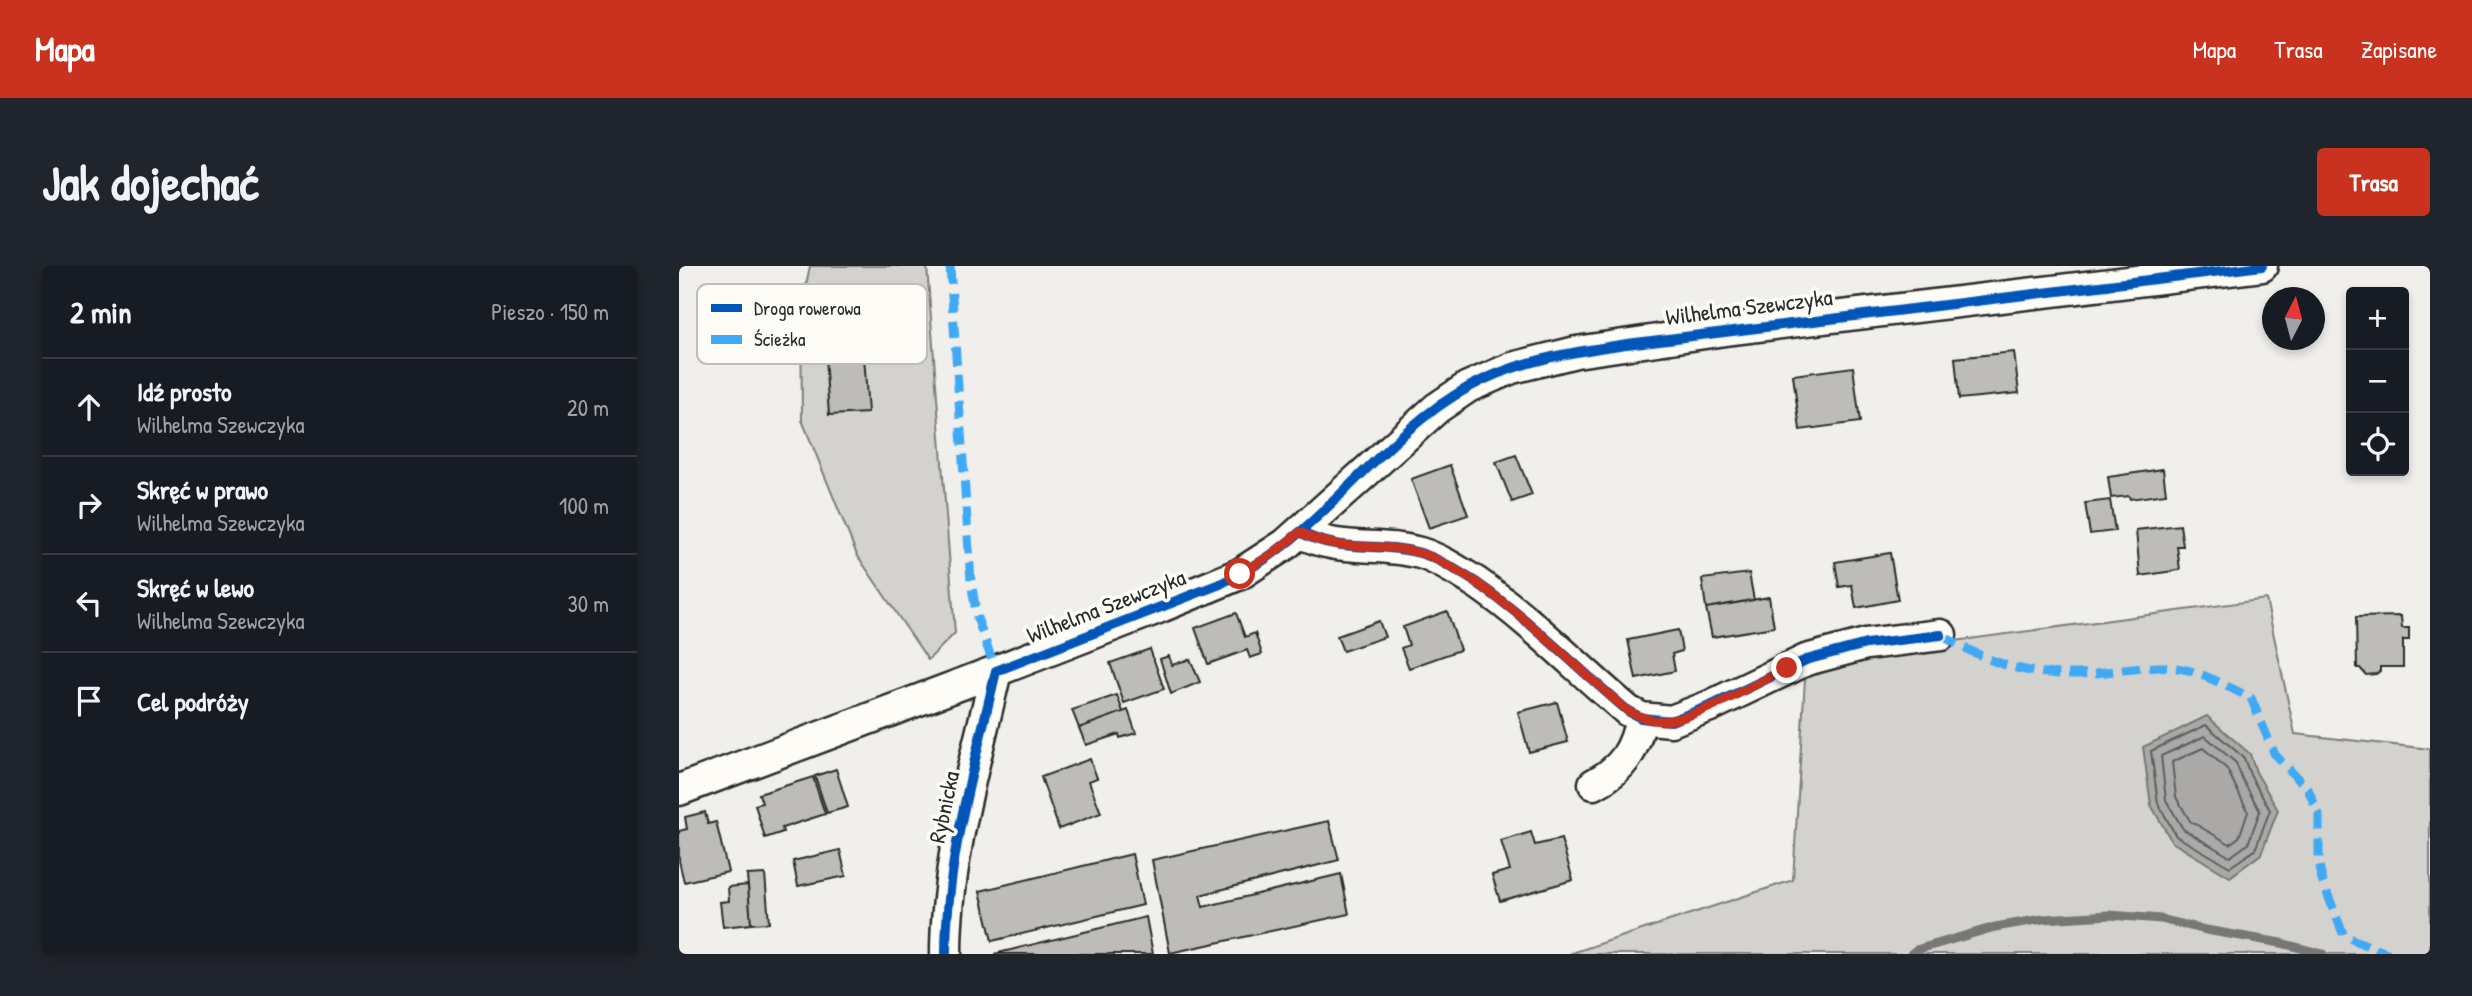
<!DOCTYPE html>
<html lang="pl">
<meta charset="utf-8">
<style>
body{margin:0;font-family:"Patrick Hand",sans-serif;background:#20242c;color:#f1f3f6}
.controls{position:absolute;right:21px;top:21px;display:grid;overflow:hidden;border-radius:7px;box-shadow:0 4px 10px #0003}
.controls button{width:63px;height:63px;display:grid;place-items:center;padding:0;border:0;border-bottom:2px solid #363941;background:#171b24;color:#f1f3f6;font:35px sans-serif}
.compass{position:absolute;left:1583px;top:21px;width:63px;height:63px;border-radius:50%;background:#171b24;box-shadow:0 4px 10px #0003;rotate:6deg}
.stop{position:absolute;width:21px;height:21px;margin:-16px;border:5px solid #c8321e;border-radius:50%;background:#fff}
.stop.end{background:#c8321e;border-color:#fff;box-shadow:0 2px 7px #0008}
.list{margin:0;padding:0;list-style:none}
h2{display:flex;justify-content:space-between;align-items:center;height:91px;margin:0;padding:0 28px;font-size:30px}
h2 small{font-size:23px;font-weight:400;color:#9ea1a6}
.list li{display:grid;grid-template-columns:46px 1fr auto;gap:21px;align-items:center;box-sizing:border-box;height:98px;padding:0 28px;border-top:2px solid #363941}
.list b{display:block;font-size:26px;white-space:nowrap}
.list p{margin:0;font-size:23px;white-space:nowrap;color:#9ea1a6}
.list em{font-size:23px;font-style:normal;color:#9ea1a6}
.icon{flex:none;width:38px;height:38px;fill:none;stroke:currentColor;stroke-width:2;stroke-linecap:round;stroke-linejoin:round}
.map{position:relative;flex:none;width:1751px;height:688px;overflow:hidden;border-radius:7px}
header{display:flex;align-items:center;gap:42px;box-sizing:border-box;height:98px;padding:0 35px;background:#c8321e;color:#fff}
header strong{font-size:33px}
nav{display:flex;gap:38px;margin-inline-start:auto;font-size:24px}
.intro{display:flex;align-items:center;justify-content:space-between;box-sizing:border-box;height:168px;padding:0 42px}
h1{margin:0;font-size:49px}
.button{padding:18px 32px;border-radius:7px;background:#c8321e;color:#fff;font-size:24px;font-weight:700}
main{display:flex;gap:42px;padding:0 42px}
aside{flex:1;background:#171b24;border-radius:7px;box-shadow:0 4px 10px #0003}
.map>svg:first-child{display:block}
</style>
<header>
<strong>Mapa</strong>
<nav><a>Mapa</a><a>Trasa</a><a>Zapisane</a></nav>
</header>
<div class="intro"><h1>Jak dojechać</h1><a class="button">Trasa</a></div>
<main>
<aside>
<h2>2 min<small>Pieszo · 150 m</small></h2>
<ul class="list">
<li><svg class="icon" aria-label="ahead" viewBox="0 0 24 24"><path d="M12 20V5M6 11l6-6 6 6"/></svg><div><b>Idź prosto</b><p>Wilhelma Szewczyka</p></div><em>20 m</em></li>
<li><svg class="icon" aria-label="right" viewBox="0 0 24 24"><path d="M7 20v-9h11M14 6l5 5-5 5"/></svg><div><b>Skręć w prawo</b><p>Wilhelma Szewczyka</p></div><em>100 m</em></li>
<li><svg class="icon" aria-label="left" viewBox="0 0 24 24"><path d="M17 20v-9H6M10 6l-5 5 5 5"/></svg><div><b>Skręć w lewo</b><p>Wilhelma Szewczyka</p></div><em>30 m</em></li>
<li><svg class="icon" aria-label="arrive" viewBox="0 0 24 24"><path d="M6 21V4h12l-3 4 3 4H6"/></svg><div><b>Cel podróży</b></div></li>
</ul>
</aside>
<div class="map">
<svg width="1751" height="688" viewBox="0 0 1751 688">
<rect width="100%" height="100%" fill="#f0efeb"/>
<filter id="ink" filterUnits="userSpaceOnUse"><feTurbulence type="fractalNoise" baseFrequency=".0143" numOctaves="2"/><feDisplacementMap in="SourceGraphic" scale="14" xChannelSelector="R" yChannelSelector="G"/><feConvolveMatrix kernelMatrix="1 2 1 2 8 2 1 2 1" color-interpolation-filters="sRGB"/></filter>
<g filter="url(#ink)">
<path fill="#d3d2cf" stroke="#7f7e7d" stroke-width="2" d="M131 0H248L276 367 249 394 178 289 123 154 122 43Z
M1587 333 1616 468 1751 483V688H890L1114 614 1127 395Z"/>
<path fill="#aaa9a7" stroke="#777775" stroke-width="2" d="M1528 450 1571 488 1577 506 1599 544 1582 588 1551 611 1493 576 1472 539 1464 481Z"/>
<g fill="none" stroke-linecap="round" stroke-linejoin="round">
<path stroke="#5e5d5d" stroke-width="2" d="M1527 459 1565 492 1571 509 1591 544 1576 584 1551 601 1497 570 1479 537 1472 485Z
M1526 470 1557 497 1563 513 1581 545 1569 578 1551 591 1504 563 1487 534 1482 490Z
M1524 482 1548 503 1569 546 1560 571 1551 578 1511 555 1497 531 1493 496Z"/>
<path stroke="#777775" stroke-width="9" d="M1232 688 1237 684 1316 661 1364 653 1431 649 1482 653 1527 664 1602 677 1644 688"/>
</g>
<path fill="#bdbcb8" stroke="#2b2b2b" stroke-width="2" d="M180 18 189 147 150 149 141 21Z
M1335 86 1340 127 1280 133 1276 92Z
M1174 101 1181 156 1121 164 1114 109Z
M837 189 853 229 833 236 817 196Z
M771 199 789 249 750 262 732 213Z
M1484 203 1487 228 1451 233 1450 230 1432 232 1429 211Z
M1431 234 1436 265 1411 268 1406 237Z
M1501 259 1504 280H1498L1501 304 1461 310 1457 264Z
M1211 287 1219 334 1177 342 1173 319 1160 321 1156 296Z
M1070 307 1075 334 1027 342 1023 313Z
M1090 331 1095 361 1033 371 1027 342Z
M768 345 781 384 730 402 722 382 730 379 724 361Z
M557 347 566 371 576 367 583 388 571 392 568 384 529 398 516 362Z
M1722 350 1723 362H1730V374H1724V401H1701V405L1697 408 1687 409 1681 402H1678L1677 351Z
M700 355 706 371 664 385 658 370Z
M999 364 1003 385 993 388 996 405 957 413 949 374Z
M471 383 485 423 445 437 431 397Z
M490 390 493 399 511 393 521 416 492 428 481 393Z
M438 429 444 446 400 462 393 444Z
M878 436 889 476 850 486 839 446Z
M449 444 457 467 441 472 440 468 407 479 400 462Z
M411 493 418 512 410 515 422 547 380 563 362 511Z
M157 503 169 541 148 547 136 510Z
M134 511 146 548 103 562 104 566 86 572 76 539 83 537 80 528Z
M26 546 29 558 37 556 49 606 5 616 0 595V565L8 563 6 551Z
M650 555 660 594 521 629 524 641 662 608 670 648 491 687 473 594Z
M852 566 856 579 882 573 894 614 821 635 813 609 831 604 822 575Z
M161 584 167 610 119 620 114 595Z
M453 588 464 639 313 675 301 625Z
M86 608 90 657 72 658 68 609Z
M69 619 72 658 44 661 41 636 50 635 49 621Z
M467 651 474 688H315Z"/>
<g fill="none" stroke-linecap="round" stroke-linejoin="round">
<defs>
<path id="minor" d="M621 266C661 288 699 275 741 287 761 293 780 306 798 317 854 356 898 402 949 445L962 452 992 455 1031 440 1127 394 1187 378 1262 369
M915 518C944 503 956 484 962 452
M0 524 317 405 479 342 561 308 607 278 758 142 789 121 833 102 897 86 1053 63 1583 0
M267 688C267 592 296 498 317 405"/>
</defs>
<use href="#minor" stroke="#2b2b2b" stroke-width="35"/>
<use href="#minor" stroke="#fdfcf7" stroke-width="30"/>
<path stroke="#3fa9f5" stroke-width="9" stroke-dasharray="18 9" stroke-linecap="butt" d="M271 0 292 315 298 352 317 405
M1262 369C1321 403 1358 413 1427 406 1453 404 1481 397 1508 404 1530 410 1551 422 1572 432L1596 489 1629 523 1640 549V598L1643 614 1665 670 1710 688"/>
<defs>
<path id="cycleway" d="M621 266C661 288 699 275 741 287 761 293 780 306 798 317 854 356 898 402 949 445L962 452 992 455 1031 440 1127 394 1187 378 1262 369
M267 688C267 592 296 498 317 405L541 318C558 309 576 301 592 289 662 239 713 163 790 121 839 94 894 86 948 78L1583 0"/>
</defs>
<use href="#cycleway" stroke="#fdfcf7" stroke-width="15"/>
<use href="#cycleway" stroke="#0057b8" stroke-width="10"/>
</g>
</g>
<g fill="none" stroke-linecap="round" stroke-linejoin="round" filter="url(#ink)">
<path stroke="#c8321e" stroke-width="9" d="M561 308 592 289 621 266C660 288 700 275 741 287 761 293 780 306 798 317 854 356 898 402 949 445 963 452 976 457 992 454 1023 450 1078 417 1108 402"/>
</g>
<g text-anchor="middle" stroke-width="7" stroke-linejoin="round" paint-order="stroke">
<g font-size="23" fill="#2b2b2b" stroke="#fdfcf7">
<text transform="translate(1070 41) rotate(-7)" y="8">Wilhelma Szewczyka</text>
<text transform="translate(427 340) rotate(-21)" y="8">Wilhelma Szewczyka</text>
<text transform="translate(265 541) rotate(-78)" y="8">Rybnicka</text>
</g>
</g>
<rect x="18" y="18" width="230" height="80" rx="10" fill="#fdfcf7" stroke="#bebdba" stroke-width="2"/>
<rect x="32" y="38" width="31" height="8" fill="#0057b8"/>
<rect x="32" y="69" width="31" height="9" fill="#3fa9f5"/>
<g font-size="19" fill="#2b2b2b">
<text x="75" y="49">Droga rowerowa</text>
<text x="75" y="80">Ścieżka</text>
</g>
</svg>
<div class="controls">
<button>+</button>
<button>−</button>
<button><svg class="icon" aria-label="locate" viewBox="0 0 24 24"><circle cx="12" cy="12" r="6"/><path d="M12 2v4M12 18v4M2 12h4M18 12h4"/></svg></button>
</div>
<svg class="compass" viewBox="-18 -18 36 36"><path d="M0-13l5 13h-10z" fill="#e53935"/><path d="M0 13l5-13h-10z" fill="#9ea1a6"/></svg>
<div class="stop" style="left:561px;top:308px"></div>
<div class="stop end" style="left:1108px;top:402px"></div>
</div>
</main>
